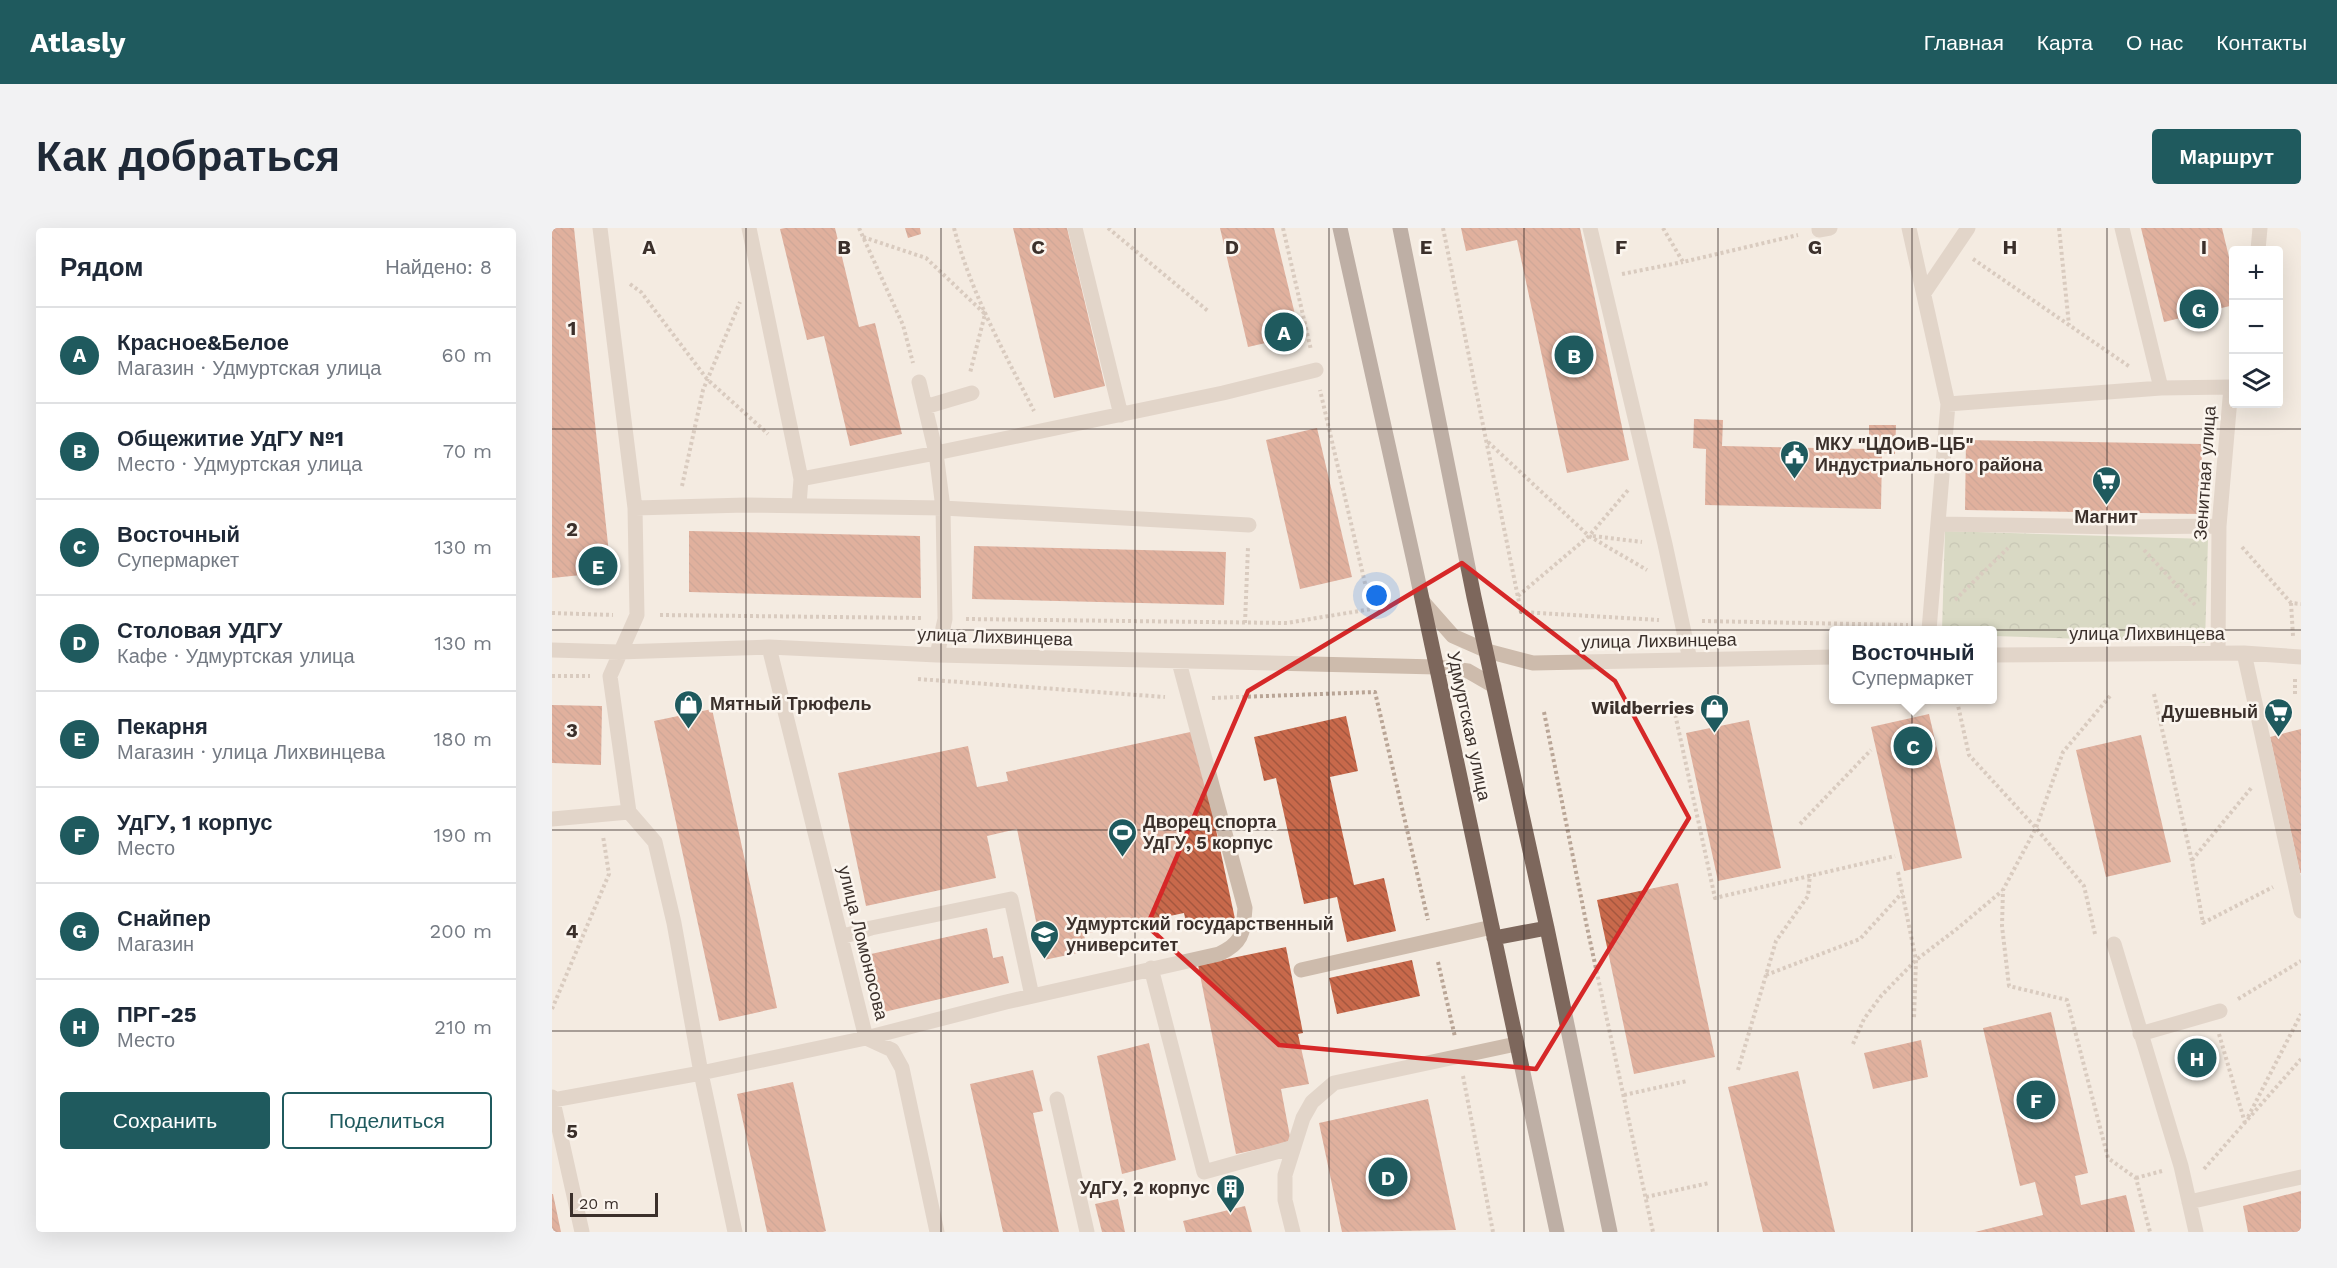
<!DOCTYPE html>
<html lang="ru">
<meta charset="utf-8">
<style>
body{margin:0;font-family:"Work Sans",sans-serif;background:#f2f2f3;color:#1f2937}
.controls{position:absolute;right:18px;top:18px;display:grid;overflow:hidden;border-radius:6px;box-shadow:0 6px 24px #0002}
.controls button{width:54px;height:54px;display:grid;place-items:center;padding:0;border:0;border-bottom:2px solid #e0e1e3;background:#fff;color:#1f2937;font:30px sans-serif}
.scale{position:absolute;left:18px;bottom:15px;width:88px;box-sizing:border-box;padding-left:6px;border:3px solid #3b302b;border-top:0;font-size:16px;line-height:21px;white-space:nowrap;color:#3b302b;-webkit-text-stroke:4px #fbf5ee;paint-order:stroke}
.you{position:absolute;left:825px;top:368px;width:21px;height:21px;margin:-15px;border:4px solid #fff;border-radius:50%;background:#1a73e8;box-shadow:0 0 0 9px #1a73e833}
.badge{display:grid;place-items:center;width:39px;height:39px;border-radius:50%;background:#1f5a5e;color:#fff;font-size:20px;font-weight:700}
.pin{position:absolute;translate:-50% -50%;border:3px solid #fff;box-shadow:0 2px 6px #0006}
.popup{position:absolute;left:1277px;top:398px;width:168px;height:78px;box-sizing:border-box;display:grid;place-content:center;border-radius:6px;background:#fff;filter:drop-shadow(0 2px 4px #0005);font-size:20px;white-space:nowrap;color:#747a83}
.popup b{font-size:22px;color:#1f2937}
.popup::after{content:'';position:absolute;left:50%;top:100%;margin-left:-12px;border:12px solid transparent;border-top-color:#fff}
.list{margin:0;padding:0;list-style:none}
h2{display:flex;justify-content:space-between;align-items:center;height:78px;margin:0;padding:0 24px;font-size:26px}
h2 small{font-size:20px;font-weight:400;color:#747a83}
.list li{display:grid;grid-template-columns:39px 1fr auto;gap:18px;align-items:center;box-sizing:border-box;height:96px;padding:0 24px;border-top:2px solid #e0e1e3}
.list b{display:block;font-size:22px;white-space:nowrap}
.list p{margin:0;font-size:20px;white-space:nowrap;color:#747a83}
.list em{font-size:20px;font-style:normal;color:#747a83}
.actions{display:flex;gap:12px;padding:18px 24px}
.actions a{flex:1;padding:14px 0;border:2px solid #1f5a5e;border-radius:6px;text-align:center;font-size:21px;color:#1f5a5e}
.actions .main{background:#1f5a5e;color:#fff}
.icon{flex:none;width:33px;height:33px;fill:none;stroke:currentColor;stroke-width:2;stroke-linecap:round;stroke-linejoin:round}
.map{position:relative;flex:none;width:1749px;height:1004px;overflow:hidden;border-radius:6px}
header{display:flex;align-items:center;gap:36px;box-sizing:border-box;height:84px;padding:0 30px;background:#1f5a5e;color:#fff}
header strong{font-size:28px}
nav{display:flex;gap:33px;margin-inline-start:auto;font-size:21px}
.intro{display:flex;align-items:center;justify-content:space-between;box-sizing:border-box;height:144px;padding:0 36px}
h1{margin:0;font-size:42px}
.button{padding:15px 27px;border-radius:6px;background:#1f5a5e;color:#fff;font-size:21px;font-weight:700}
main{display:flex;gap:36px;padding:0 36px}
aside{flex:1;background:#fff;border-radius:6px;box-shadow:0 6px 24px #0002}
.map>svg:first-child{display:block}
</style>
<header>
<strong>Atlasly</strong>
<nav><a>Главная</a><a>Карта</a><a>О нас</a><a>Контакты</a></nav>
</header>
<div class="intro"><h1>Как добраться</h1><a class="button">Маршрут</a></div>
<main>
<aside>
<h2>Рядом<small>Найдено: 8</small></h2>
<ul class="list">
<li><span class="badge">A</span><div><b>Красное&amp;Белое</b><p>Магазин · Удмуртская улица</p></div><em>60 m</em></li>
<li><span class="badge">B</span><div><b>Общежитие УдГУ №1</b><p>Место · Удмуртская улица</p></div><em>70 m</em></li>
<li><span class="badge">C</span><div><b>Восточный</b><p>Супермаркет</p></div><em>130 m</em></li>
<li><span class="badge">D</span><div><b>Столовая УДГУ</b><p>Кафе · Удмуртская улица</p></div><em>130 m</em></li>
<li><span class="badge">E</span><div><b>Пекарня</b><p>Магазин · улица Лихвинцева</p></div><em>180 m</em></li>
<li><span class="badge">F</span><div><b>УдГУ, 1 корпус</b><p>Место</p></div><em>190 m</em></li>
<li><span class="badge">G</span><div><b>Снайпер</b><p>Магазин</p></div><em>200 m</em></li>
<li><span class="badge">H</span><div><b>ПРГ-25</b><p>Место</p></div><em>210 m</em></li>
</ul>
<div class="actions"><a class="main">Сохранить</a><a>Поделиться</a></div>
</aside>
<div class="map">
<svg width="1749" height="1004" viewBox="0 0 1749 1004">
<defs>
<pattern id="forest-crowns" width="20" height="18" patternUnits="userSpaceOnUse" patternTransform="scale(1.5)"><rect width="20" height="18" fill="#b8c4a0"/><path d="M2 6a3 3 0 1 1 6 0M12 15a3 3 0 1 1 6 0" fill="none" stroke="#97a083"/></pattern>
<pattern id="building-back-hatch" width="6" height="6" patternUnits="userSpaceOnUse" patternTransform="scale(1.5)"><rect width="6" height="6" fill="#c8694b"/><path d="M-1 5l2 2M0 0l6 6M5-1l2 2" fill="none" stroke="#a4573f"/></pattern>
</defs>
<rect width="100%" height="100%" fill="#f4ebe1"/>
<path fill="url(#forest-crowns)" d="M1393 303 1656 311 1653 415 1441 408 1440 402H1390Z"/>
<path fill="url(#building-back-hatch)" d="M0 0H22L59 344 0 350Z
M233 0H283L307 99 323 95 350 206 298 218 272 108 255 112 228 1Z
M353 0H368L369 6 356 10Z
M461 0H515L553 158 502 170Z
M668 0H722L748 107 696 119Z
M909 0H1028L1077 232 1015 245 965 12 914 23Z
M1589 0H1670L1682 50V77L1612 94Z
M1142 191 1171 192 1170 218 1317 221V197H1344L1343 226 1330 225 1329 281 1153 277 1154 221 1141 220Z
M765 200 800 349 748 361 714 212Z
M1414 212 1650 216 1649 286 1413 282Z
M137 303 368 308 369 370 137 364Z
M422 318 674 324 672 377 420 371Z
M0 477 50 478 49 537 0 535Z
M160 481 225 780 167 793 102 493Z
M1377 486 1410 630 1352 643 1319 499Z
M794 488 806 543 778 549 802 657 832 650 844 703 795 714 785 669 752 676 724 550 712 553 702 509Z
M1197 492 1229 640 1166 653 1134 505Z
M1749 501V645H1748L1718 509Z
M643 503 683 691 635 700 632 685 532 706 535 723 492 732 465 601 435 608 444 650 314 678 286 545 416 518 425 559 456 553 454 544Z
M1589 507 1619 634 1554 649 1524 522Z
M1126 655 1163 829 1082 846 1045 672Z
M435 700 441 730 451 728 457 755 332 784 319 726Z
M734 719 751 805 746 806 757 856 729 861 739 914 684 926 646 737Z
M860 732 868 768 785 786 777 750Z
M1499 784 1536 945 1523 948 1529 977 1574 967 1583 1004H1423L1491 987 1483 954 1468 958 1431 800Z
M1369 812 1376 849 1321 861 1312 825Z
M597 815 624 932 570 946 545 828Z
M1656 817 1661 835 1635 843 1629 825Z
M481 842 491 883 481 885 507 1004H451L418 856Z
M1246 843 1283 1004H1211L1176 859Z
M241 854 274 1003 271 1004H215L185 866Z
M876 871 904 1002 790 1004 767 895Z
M1749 963V1004H1696L1691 978Z
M0 966H1L9 1004H0Z
M566 971 573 1004H550L543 976Z
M693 978 700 1004H634L631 993Z"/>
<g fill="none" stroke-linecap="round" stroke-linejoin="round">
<path stroke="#b9a596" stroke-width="4" stroke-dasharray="3 3" stroke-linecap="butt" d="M307 0 351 97 361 135
M402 0C419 65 452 124 482 183
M556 0 656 83
M731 0 759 122
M891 0 969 384 1107 392
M1111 0 1131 34 1246 7
M1507 0 1517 97
M311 9 374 30 433 86 418 145
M1421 31 1578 139
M1070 46 1131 34
M78 56 89 64 155 151 216 206
M936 214 1037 308 1095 342
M130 258 151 162 188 74
M1041 308 1090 314
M1690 319 1739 375 1749 376
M1592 322 1644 378
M966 368 1037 308 1077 261
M1403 372 1456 320
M1739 375 1741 408
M0 385 61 387
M108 387 370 390
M414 391 735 395 819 381 768 162
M1150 393 1356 397
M693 395 696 319
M0 448H38
M366 451 613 469
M1743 451V466
M1602 466 1640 633 1651 695 1721 659
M1558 468 1511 524 1484 600 1451 662 1450 698 1457 758 1515 772 1556 930 1584 950 1598 1004
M660 470 823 464 876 692
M1405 473 1417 527 1484 600 1532 658 1543 706
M1122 481 1163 670 1343 628
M992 484 1035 699 1101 1004
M1248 596 1319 522
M1640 632 1700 559
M1346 644 1364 732 1362 790
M886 734 903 809
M1214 747 1308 711 1350 665
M1686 771 1749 733
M0 781 57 646 51 608
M1667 806 1693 895
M1301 816 1312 791 1329 768 1364 732 1406 700 1450 663
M1186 842 1224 713 1256 668 1258 646
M911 848 941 1004
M1072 867 1135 853
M1696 889 1749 786
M1652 941 1749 831
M1584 950 1610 943
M1094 969 1157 955"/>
<path stroke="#cdbbac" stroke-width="15" d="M197 0 249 251 247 277
M523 0 569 187
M1038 0 1113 316 1138 432
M1267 0V2L1278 0
M1357 0 1396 176 1377 402
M1570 0 1609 160 1679 159 1667 298 1666 425
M1706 22 1708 0
M1372 65 1416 0
M1396 176 1609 160
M373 179 420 165
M249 251 384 225 367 154
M83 280 194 277 391 280 697 297
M1386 296 1571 299 1667 298
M871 374 901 408 935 423 981 435 1282 429
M217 419 314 810 340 822 350 840 385 1004
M0 422 67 424 217 419 385 427 885 439 916 443 942 458
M1692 425 1749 683
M385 427 393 391 391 280 384 225 671 165 764 142
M1440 427 1692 425 1749 429
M77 584 103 614 122 695 149 845 183 1004
M0 591 77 584 58 448 85 387 83 280 48 0
M289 709 319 700 459 671 480 768
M1562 716 1629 938 1644 1004
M599 740 652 944 742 919
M749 742 940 699
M1588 806 1668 783
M0 869 30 1004
M505 871 535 1004
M1 872 149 845 314 810 454 774 667 726C691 715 691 705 693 680L627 434
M1637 974 1749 949
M741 1004 733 972V947L751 890 760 874 782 855 964 816"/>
<path stroke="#7d675c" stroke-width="15" d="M788 0 863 338 1005 1004
M848 0 922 369 995 700 1058 1004
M942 710 995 700"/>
</g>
<path d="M0 0H1749V1004H0ZM910 335 1063 453 1137 590 984 841 727 817 595 698 696 463Z" fill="#f4ebe1" fill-opacity=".55" fill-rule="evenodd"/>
<path fill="none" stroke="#d62828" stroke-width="4.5" stroke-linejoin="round" d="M910 335 1063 453 1137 590 984 841 727 817 595 698 696 463Z"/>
<path fill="none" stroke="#3b302b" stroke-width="1.5" stroke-opacity="0.55" d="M194 0V1004M389 0V1004M583 0V1004M777 0V1004M972 0V1004M1166 0V1004M1360 0V1004M1555 0V1004M0 201H1749M0 402H1749M0 602H1749M0 803H1749"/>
<defs>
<symbol id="civic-pin" viewBox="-11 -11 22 30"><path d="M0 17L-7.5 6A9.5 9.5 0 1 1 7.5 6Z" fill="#1f5a5e" stroke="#fbf5ee"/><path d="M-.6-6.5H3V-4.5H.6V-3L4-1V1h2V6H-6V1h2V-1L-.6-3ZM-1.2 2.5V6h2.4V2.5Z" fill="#fff"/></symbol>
<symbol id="supermarket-pin" viewBox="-11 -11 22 30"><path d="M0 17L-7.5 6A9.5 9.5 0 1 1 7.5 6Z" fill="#1f5a5e" stroke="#fbf5ee"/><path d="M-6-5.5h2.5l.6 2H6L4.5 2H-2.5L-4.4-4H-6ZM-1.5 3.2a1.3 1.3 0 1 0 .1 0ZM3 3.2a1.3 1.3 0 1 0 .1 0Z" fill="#fff"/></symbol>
<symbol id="shop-pin" viewBox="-11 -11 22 30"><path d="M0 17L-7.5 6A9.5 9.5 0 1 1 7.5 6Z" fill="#1f5a5e" stroke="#fbf5ee"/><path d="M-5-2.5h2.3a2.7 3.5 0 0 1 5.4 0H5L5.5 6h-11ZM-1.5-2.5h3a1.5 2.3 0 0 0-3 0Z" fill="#fff"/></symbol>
<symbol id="stadium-pin" viewBox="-11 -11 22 30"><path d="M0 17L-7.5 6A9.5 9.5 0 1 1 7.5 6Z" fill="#1f5a5e" stroke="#fbf5ee"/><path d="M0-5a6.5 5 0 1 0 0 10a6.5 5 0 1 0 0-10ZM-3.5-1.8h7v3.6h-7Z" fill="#fff"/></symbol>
<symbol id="university-pin" viewBox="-11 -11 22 30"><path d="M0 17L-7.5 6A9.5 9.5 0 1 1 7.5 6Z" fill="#1f5a5e" stroke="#fbf5ee"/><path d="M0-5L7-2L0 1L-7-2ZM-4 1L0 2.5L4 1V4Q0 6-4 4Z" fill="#fff"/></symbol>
<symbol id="building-pin" viewBox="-11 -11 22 30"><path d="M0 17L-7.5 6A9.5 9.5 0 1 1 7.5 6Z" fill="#1f5a5e" stroke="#fbf5ee"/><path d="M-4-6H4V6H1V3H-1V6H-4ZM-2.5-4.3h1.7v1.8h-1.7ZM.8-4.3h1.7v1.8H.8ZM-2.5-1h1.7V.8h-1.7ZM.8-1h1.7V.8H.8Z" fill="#fff"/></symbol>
</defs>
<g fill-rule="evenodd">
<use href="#civic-pin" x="1226" y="210" width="33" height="45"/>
<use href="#supermarket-pin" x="1538" y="236" width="33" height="45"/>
<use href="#shop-pin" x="120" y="460" width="33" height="45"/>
<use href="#shop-pin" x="1146" y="464" width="33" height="45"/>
<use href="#supermarket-pin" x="1710" y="468" width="33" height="45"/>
<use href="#stadium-pin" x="554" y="588" width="33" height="45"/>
<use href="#university-pin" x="476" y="690" width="33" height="45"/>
<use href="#building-pin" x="662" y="944" width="33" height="45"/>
</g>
<g text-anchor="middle" stroke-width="5" stroke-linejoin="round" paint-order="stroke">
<g font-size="18" font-weight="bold" fill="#3b302b" stroke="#fbf5ee" text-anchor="start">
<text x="1263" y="222">МКУ "ЦДОиВ-ЦБ"<tspan x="1263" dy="21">Индустриального района</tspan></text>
<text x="1554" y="295" text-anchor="middle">Магнит</text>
<text x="158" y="482">Мятный Трюфель</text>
<text x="1142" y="486" text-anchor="end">Wildberries</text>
<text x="1706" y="490" text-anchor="end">Душевный</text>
<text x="591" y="600">Дворец спорта<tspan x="591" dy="21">УдГУ, 5 корпус</tspan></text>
<text x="514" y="702">Удмуртский государственный<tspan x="514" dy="21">университет</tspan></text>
<text x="658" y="966" text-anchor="end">УдГУ, 2 корпус</text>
</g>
<g font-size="18" fill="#3b302b" stroke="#fbf5ee">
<text transform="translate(1653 245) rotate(-86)" y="6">Зенитная улица</text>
<text x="1595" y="412">улица Лихвинцева</text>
<text transform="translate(443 409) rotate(2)" y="6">улица Лихвинцева</text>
<text transform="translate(1107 413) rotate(-1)" y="6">улица Лихвинцева</text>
<text transform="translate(917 498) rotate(78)" y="6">Удмуртская улица</text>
<text transform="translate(311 715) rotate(76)" y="6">улица Ломоносова</text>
</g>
</g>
<g font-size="20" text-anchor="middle" font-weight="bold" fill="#3b302b" stroke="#fbf5ee" stroke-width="5" stroke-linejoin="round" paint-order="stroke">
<text x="97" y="26">A</text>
<text x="292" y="26">B</text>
<text x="486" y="26">C</text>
<text x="680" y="26">D</text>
<text x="874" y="26">E</text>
<text x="1069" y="26">F</text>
<text x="1263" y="26">G</text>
<text x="1458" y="26">H</text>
<text x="1652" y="26">I</text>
<text x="20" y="107">1</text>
<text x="20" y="308">2</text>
<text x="20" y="509">3</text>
<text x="20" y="710">4</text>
<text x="20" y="910">5</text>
</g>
</svg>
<div class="controls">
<button>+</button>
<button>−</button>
<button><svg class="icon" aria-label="layers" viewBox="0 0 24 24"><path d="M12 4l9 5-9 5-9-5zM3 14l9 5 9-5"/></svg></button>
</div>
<div class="scale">20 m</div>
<div class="you"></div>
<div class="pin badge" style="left:732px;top:104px">A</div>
<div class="pin badge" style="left:1022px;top:127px">B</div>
<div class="pin badge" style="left:1361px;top:518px">C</div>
<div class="popup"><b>Восточный</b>Супермаркет</div>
<div class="pin badge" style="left:836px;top:949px">D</div>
<div class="pin badge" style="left:46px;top:338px">E</div>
<div class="pin badge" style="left:1484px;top:872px">F</div>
<div class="pin badge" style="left:1647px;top:81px">G</div>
<div class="pin badge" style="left:1645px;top:830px">H</div>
</div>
</main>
